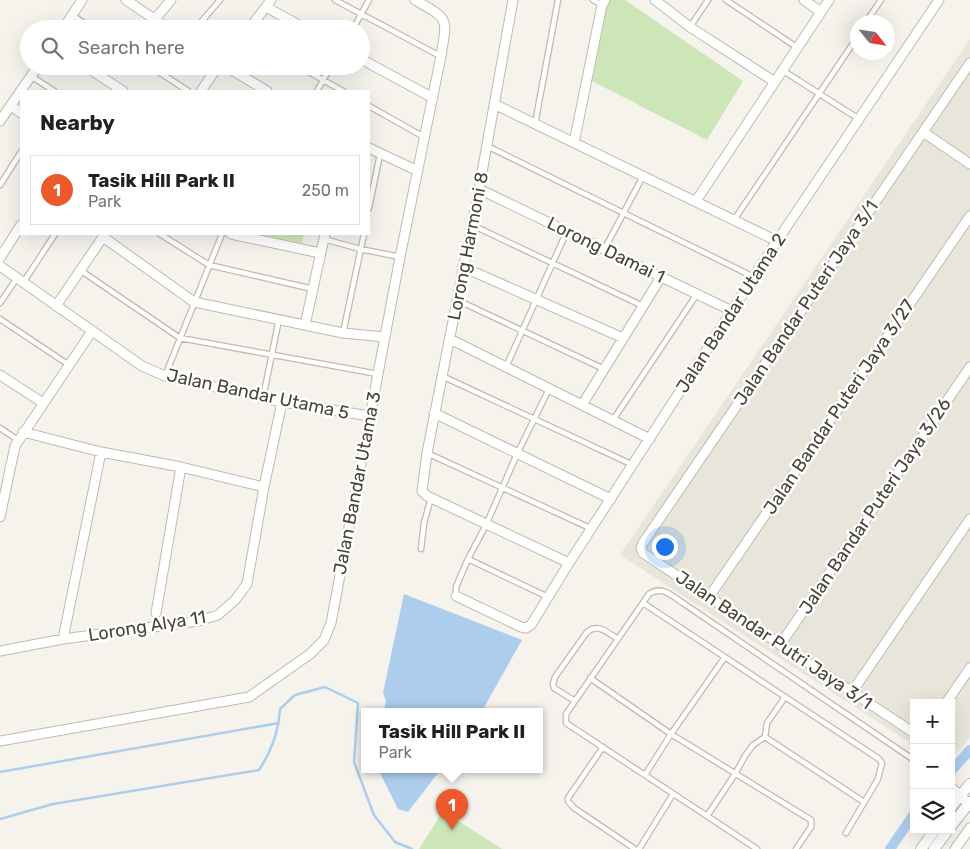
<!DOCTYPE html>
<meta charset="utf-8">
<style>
body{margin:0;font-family:Rubik,sans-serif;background:#f6f6f6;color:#202124}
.controls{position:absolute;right:15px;bottom:15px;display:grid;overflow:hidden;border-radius:0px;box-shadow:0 5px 20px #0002}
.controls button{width:45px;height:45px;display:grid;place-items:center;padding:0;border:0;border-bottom:1px solid #e0e0e0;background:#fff;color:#202124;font:25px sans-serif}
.compass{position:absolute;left:850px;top:15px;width:45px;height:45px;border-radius:50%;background:#fff;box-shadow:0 5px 20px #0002;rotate:120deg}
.you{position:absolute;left:664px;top:546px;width:18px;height:18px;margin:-12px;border:4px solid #fff;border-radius:50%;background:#1a73e8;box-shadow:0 0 0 8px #1a73e833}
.badge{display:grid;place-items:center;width:32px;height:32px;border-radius:50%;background:#eb592c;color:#fff;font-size:16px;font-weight:700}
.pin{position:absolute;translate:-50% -41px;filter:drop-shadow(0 1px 2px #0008)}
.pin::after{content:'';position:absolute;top:26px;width:18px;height:15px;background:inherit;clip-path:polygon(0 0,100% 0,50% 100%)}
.popup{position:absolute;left:361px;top:708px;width:182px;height:65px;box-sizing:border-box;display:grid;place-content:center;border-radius:0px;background:#fff;filter:drop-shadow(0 1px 4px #0005);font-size:16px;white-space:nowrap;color:#757577}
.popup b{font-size:19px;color:#202124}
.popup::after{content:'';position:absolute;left:50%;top:100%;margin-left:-10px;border:10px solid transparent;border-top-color:#fff}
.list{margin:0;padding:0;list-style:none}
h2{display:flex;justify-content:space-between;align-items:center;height:65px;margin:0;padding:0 20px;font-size:21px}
h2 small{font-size:16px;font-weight:400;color:#757577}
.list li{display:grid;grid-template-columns:32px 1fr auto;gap:15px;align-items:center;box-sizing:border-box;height:70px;margin:0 10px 10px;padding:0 10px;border:1px solid #e0e0e0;border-radius:0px}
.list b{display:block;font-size:19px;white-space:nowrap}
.list p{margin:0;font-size:16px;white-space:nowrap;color:#757577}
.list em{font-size:16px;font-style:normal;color:#757577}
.icon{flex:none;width:28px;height:28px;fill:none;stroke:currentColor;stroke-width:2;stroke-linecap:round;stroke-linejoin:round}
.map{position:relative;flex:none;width:970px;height:849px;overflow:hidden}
.search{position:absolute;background:#fff;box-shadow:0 5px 20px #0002;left:20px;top:20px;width:350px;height:55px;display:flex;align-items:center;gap:12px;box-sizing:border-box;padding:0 18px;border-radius:28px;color:#757577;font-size:19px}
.panel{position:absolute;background:#fff;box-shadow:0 5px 20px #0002;left:20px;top:90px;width:350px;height:145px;border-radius:0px}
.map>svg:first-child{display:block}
</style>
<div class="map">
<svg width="970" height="849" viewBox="0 0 970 849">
<rect width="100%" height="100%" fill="#f5f3ec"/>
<path fill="#e8e5da" d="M970 39V738L951 759V703H914V752L909 742 620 555Z"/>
<path fill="#cde6b8" d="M603 0H625L743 81 707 140 586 78Z
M257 234H304L302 243Z
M443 811 502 849H419Z"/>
<path fill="#adcdec" d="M404 594 522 640 482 711H384L386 701 383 693Z
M378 769H441L408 812 398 809Z"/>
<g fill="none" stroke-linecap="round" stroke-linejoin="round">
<path stroke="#adcdec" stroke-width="2.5" d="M0 772 279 723
M0 819 53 804 259 770C272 750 278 733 280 709L295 695 325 687 358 703 354 762 374 815 395 842 412 849"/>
<path stroke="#adcdec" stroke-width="10" d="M951 771 970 750
M890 849 914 814"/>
<defs>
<path id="service" d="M335 0 440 56
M593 0 602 5
M726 0 798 48
M72 15 93 29
M866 22 881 0
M690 27 708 0
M195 29 220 0
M353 29 369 0
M150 66 188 91
M298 66 343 91
M782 70 859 119
M31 76 54 91
M317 91 331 66
M369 106 424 137
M535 124 558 0
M487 146 754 277
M0 185 21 152
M369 208 380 154
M734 220 858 36
M472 225 643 306
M160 234 209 265 313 289
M324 239 360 249 400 257
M604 250 643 176
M80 270 180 338 378 374
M23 283 55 234
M457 300 604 369
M0 303 17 278
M0 319 69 365
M343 333 364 234
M506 367 567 231
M165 376 222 234
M442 376 633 465
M263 398 279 319
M613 420 697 294
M0 428 18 440
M427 453 592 529
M421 549 424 523 431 498
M468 559 548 597
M456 596V587L468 559 486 525 517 454 549 389
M643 603 879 759 882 763 878 779 846 833
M590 678 671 734 811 820V827L796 849
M575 701 554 688 553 684 555 677 587 632C599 623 606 632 618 639
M765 737 864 802
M603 747 568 798V801L574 808 635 849
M645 775 671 734 725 657
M707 816 735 774 745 756 753 745 765 737 767 723 785 697
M639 849 673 794
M757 849 566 723V714L649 594C662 585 672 596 683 603L914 760"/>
<path id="minor" d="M126 0 169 29
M513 0 479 189 427 453 422 491 427 496 569 563
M655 0 690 27 775 82
M804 0 821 12
M266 7 306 29
M155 19 171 0
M63 29 82 0
M249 29 271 0
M361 59 433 98
M85 66 123 91
M225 66 267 91
M201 91 218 66
M494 104 777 241
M11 106 21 113
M0 121 38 66
M923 132 970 164
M574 143 602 5 605 0
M369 148 418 171
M479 189 732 311
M696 201 829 0
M231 234 320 253
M103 237 194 302 343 333 385 337
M0 258 21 225
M0 266 142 366 165 376 282 402 370 416
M463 267 623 338
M56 306 105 234
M305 325 325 234
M450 339 650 439
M0 375 43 403
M582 405 661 277
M434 413 611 499
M23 432 101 452 181 467 264 487
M0 517 15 446 92 331
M456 596 521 627 526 628 531 625 569 563 777 241 939 0
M709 597 970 216
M156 613 181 467
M63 639 101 452
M780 645 970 367
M0 651 63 639 198 621 218 615 235 600 247 584 264 487 282 402
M852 692 970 519
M946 703 970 668
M914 733 643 553 641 548 643 543 970 63
M0 741 249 697 310 654 324 640 331 623 400 257 441 56C447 17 450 20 415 0
M951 787 965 800
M955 849 970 828"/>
<path id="tertiary" d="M951 807 970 784
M951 826 970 802
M921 849 935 830
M934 849 948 830"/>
</defs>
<use href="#service" stroke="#c0bbaf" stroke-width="7"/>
<use href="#minor" stroke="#c0bbaf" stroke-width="11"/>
<use href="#tertiary" stroke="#c0bbaf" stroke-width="12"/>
<use href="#service" stroke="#fff" stroke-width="4.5"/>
<use href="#minor" stroke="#fff" stroke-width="9"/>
<use href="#tertiary" stroke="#fff" stroke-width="10"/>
</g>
<g text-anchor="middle" stroke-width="5" stroke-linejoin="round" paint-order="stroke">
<g font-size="18" fill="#49443a" stroke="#fff">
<text transform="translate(468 246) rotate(-79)" y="6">Lorong Harmoni 8</text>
<text transform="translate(606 250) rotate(26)" y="6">Lorong Damai 1</text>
<text transform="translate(806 303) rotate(-56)" y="6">Jalan Bandar Puteri Jaya 3/1</text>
<text transform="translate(731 313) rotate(-57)" y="6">Jalan Bandar Utama 2</text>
<text transform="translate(258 394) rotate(12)" y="6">Jalan Bandar Utama 5</text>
<text transform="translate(839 407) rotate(-56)" y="6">Jalan Bandar Puteri Jaya 3/27</text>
<text transform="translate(357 483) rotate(-79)" y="6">Jalan Bandar Utama 3</text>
<text transform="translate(875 506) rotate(-56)" y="6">Jalan Bandar Puteri Jaya 3/26</text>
<text transform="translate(147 626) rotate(-9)" y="6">Lorong Alya 11</text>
<text transform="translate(774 640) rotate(34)" y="6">Jalan Bandar Putri Jaya 3/1</text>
</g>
</g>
</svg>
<div class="controls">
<button>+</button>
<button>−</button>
<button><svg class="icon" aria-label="layers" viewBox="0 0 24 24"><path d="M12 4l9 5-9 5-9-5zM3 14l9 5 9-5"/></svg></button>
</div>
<svg class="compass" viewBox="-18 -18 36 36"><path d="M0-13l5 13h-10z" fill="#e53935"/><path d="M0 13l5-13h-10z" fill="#757577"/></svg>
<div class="you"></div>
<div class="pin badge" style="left:452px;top:830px">1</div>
<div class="popup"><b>Tasik Hill Park II</b>Park</div>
<div class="search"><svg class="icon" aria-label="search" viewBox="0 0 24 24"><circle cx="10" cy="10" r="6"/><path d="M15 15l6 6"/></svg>Search here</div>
<section class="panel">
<h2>Nearby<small></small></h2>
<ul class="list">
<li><span class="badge">1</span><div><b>Tasik Hill Park II</b><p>Park</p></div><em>250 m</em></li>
</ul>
</section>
</div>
